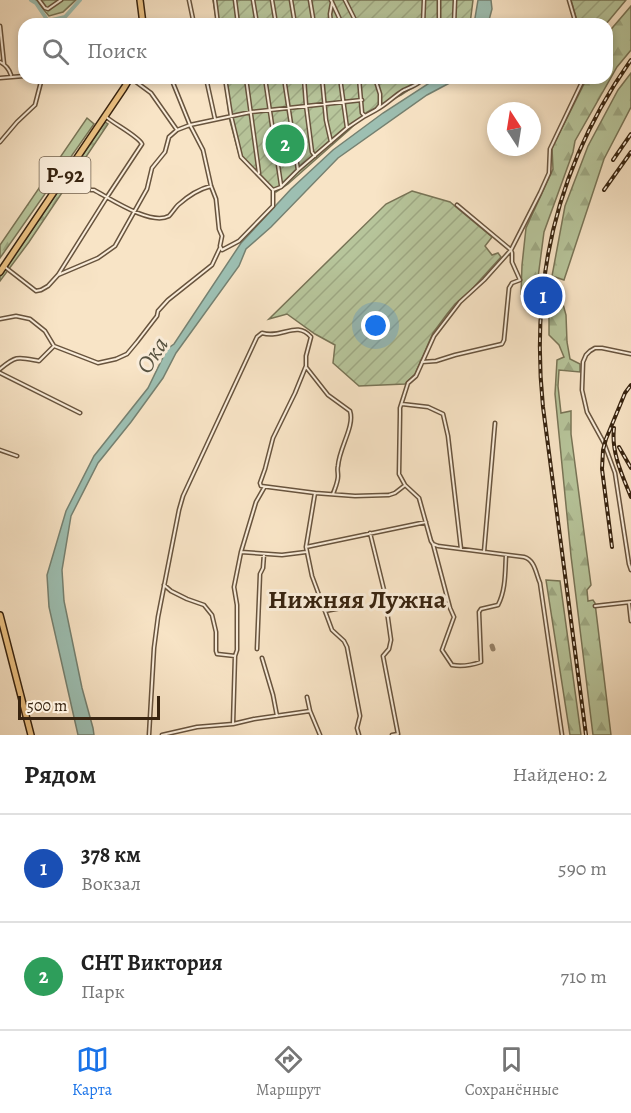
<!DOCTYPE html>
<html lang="ru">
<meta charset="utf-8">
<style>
body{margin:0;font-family:Alegreya,serif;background:#f6f6f6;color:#222}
.compass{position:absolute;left:487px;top:102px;width:54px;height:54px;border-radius:50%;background:#fff;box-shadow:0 3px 9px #0003;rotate:348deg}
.scale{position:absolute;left:18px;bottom:15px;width:142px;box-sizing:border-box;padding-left:6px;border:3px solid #382410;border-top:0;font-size:16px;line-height:21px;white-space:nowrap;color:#382410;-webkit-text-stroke:4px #faedda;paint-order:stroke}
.you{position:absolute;left:376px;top:326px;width:21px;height:21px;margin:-15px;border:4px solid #fff;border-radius:50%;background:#1a73e8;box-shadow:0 0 0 9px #1a73e833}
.badge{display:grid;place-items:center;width:39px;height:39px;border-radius:50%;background:#1a73e8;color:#fff;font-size:20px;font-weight:700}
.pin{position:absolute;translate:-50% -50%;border:3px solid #fff;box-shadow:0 2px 6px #0006}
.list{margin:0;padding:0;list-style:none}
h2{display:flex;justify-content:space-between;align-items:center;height:78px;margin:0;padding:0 24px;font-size:26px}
h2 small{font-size:20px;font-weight:400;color:#767676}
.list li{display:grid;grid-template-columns:39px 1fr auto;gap:18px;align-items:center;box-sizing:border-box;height:108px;padding:0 24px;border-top:2px solid #e0e0e0}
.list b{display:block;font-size:22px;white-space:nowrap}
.list p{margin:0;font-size:20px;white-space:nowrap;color:#767676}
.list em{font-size:20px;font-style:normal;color:#767676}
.icon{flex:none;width:33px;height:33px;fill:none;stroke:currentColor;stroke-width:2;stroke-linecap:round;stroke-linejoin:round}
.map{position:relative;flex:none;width:631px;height:735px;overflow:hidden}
.search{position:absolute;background:#fff;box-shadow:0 3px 9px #0003;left:18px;right:18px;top:18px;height:66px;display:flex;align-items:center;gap:15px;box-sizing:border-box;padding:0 21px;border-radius:18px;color:#767676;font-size:22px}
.sheet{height:294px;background:#fff}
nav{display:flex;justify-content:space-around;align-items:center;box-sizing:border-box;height:84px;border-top:2px solid #e0e0e0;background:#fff;font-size:16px;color:#767676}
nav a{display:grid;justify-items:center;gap:3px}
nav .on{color:#1a73e8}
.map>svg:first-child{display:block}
</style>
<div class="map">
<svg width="631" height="735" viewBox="0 0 631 735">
<defs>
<pattern id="forest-firs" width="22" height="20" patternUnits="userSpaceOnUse" patternTransform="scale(1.5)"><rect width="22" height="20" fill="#b7c59b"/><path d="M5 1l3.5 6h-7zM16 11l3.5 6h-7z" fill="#9ea984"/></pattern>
<pattern id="garden-furrows" width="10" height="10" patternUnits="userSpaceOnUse" patternTransform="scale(1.5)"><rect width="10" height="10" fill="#b7c59b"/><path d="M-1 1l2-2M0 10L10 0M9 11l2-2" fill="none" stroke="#9ea984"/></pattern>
</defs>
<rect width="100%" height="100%" fill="#f8e4c6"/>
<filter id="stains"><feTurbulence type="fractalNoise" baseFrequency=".00333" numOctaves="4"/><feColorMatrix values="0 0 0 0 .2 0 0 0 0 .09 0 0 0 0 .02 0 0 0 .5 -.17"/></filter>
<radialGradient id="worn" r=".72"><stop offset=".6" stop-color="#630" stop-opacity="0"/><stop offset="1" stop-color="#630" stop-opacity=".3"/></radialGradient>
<path fill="url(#forest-firs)" stroke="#787456" stroke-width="1.5" d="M631 6V50L617 67 575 141 573 152 544 232 537 285 521 294 522 265 526 228 553 169 552 148 587 78H607V34Z
M631 73V107L604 159 564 280 552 276 565 206 588 146 618 90Z
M87 118 94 124 0 258V245Z
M105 122 108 124 29 242 0 281V277Z
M554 282 560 293 566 315 567 342 570 359 580 364V372L559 370 558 386 561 413 571 411V434L591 585 587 590 588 601 593 600 595 603 611 735H593L571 556 555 394 557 360 564 357 559 345 549 335V286Z
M546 580 560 581 581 735H570Z"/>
<path fill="url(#garden-furrows)" stroke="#787456" stroke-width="1.5" d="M35 0H76L63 12 49 16Z
M213 0H473L470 24H217Z
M571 0H626L606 24H578Z
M224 78H427L401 95 367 112 349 130 288 184 276 192 240 158 230 121Z
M412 191 450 202 492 237 485 246 492 255 498 253 501 257 471 290 455 304 447 314 433 333 415 374 405 384 359 386 333 363 335 345 315 334 287 314 269 319 386 204Z"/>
<path fill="#9dbfb2" stroke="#758171" stroke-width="1.5" d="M478 0H491L492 9 488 24H474Z
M437 78H459L427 95 338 158 271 227 246 249 239 266 176 353 163 378 131 422 98 463 71 516 62 570 64 601 82 688 93 728 94 735H78L49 607 47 575 66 511 94 456 148 388 167 349 174 344 241 243 291 189 333 150 383 113Z"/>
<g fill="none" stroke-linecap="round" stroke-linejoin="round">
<path stroke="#9dbfb2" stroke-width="4" d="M31 0 36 3 48 21 65 17 80 0"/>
<path stroke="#98846b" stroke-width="5" d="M492 646 493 649"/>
<defs>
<path id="minor" d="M39 0 45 8 48 9 61 0
M189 0 194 24
M215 0 218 24
M235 0 238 24
M253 0 257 24
M272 0 276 24
M291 0 295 24
M310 0 314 24
M331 0 342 24
M345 0 357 24
M569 0 576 24
M331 24 330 14 332 3
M423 24 424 0
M439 24V0
M454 24 455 0
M0 26 4 64
M0 62C6 65 9 69 11 75
M0 78 24 76
M171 78 190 125 203 150 211 186 216 199 219 229 222 236 220 246 222 250 239 241 273 206V190L241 157 231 116 225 78
M206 78 215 119
M246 78 259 173
M265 78 281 185
M284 78 298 170
M304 78 306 105 312 152 315 156
M322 78 326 120 331 142
M340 78 347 128
M132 79 151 93 177 130
M376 110C386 105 394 96 404 90 411 87 415 86 421 81V78
M365 116 376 110 380 105V94L375 78
M0 142 17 122 35 105 42 78
M64 177 91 190H94C111 199 151 226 169 216 172 213 175 208 178 205 188 196 199 189 211 186
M273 190 281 187 298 170 347 128 365 116 362 113 359 78
M5 267 36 291 41 290 48 286 58 275 107 197 142 144C138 136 114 124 105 116
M58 275 98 258 115 246 147 189 152 168 165 152 169 137 177 130 190 125 251 112 362 100
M0 319 16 316 30 319 45 331 54 346 98 363 116 359 127 354 137 342 157 316 158 311 168 300 212 265 220 248
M631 354 602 348H595L590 351 586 355 583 362 582 390 587 412 604 443 615 473 629 564 631 570
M422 362 436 361 455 355 502 344 504 340 509 288 512 283 520 280 512 262V253L511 250 457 205
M306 367 328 395 350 411C355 426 339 448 338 466 337 469 338 472 338 476 338 482 335 488 333 494
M0 369C17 355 18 357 39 361L54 346
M0 373 80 413
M402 404 428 407 443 414 448 436 461 549
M0 450 17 456
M315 493 306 547 312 576 332 630 344 641 347 647 360 716 357 728 359 735
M370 533 384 590 391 640 389 649 383 656 398 734 392 735
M433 544 450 608 454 617 442 650 452 665C462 667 472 665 481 662L479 612 481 609 498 605C506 590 505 571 506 555
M306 547 426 522
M241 552 282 555 306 552
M484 552 495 423
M164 585 171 591 187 599 204 605 212 615 216 632V651L217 654 235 656 237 650V605L234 587 241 552 256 502 264 488
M629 603 631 621
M595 606 631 602
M325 611 357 605
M257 649 260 574 263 568 264 554
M262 658 273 695 277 716
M307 697 310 711 320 735
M233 724 235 656
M149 735 154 648 158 617 179 510 183 496 257 337 262 333C283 339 296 320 311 337L306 356V366L295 393 273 438 265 469 260 483 261 486 315 493 355 496 389 495 395 493 404 486
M162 735 197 727 233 724 254 719 310 711
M562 735 540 583C536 574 535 560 524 557L438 546 433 544 431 541 419 498 405 485 399 474 400 414V408L408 383 416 376 434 336 460 302 484 280 511 250 540 193 549 173 550 149 584 78"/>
<path id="primary" d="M140 0 143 24
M0 272 124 88 130 78
M0 615 31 735"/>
</defs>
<use href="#minor" stroke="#68543e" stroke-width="5"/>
<use href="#primary" stroke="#382410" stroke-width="8"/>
<use href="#minor" stroke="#faedda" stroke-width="2"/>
<use href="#primary" stroke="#ecc283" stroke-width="5"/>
<defs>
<path id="rail" d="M613 160 631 134
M604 190 631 152
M614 428C611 452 622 475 631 497
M619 447 631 468
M612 547 602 469 603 450 606 439 625 393 631 385
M586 735 543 407C530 281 557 164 631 60"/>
</defs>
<use href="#rail" stroke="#382410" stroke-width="4"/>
<use href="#rail" stroke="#faedda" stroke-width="1.5" stroke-dasharray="4.5" stroke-linecap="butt"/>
</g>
<g text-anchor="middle" stroke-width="6" stroke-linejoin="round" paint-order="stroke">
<rect fill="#faedda" stroke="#72604d" stroke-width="1.5" x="39.5" y="157" width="51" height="36" rx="4.5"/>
<g font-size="21" font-weight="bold" fill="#382410">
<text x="65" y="182">Р-92</text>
</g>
<g font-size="24" font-style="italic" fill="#565241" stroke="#faedda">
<text transform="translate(152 355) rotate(-57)" y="8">Ока</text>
</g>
<g font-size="26" font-weight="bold" fill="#382410" stroke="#faedda">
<text x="357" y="608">Нижняя Лужна</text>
</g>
</g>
<rect width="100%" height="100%" filter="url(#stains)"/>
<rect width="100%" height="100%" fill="url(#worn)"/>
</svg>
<svg class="compass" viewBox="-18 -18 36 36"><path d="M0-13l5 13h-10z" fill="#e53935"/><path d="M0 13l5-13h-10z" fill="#767676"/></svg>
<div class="scale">500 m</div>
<div class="you"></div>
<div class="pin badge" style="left:543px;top:296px;background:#1a4fb4">1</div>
<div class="pin badge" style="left:285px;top:144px;background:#2e9e5b">2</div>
<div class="search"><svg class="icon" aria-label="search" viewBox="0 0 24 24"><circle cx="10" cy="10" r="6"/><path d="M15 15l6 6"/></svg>Поиск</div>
</div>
<section class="sheet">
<h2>Рядом<small>Найдено: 2</small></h2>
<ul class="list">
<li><span class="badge" style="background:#1a4fb4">1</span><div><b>378 км</b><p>Вокзал</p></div><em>590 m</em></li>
<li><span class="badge" style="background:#2e9e5b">2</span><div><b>СНТ Виктория</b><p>Парк</p></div><em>710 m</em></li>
</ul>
</section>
<nav>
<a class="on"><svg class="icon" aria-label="map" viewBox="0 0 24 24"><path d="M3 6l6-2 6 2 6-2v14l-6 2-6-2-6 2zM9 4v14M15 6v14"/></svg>Карта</a>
<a><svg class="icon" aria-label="directions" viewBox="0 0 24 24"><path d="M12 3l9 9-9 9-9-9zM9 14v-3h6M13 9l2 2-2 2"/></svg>Маршрут</a>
<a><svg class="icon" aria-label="saved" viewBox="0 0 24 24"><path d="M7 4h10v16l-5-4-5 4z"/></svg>Сохранённые</a>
</nav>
